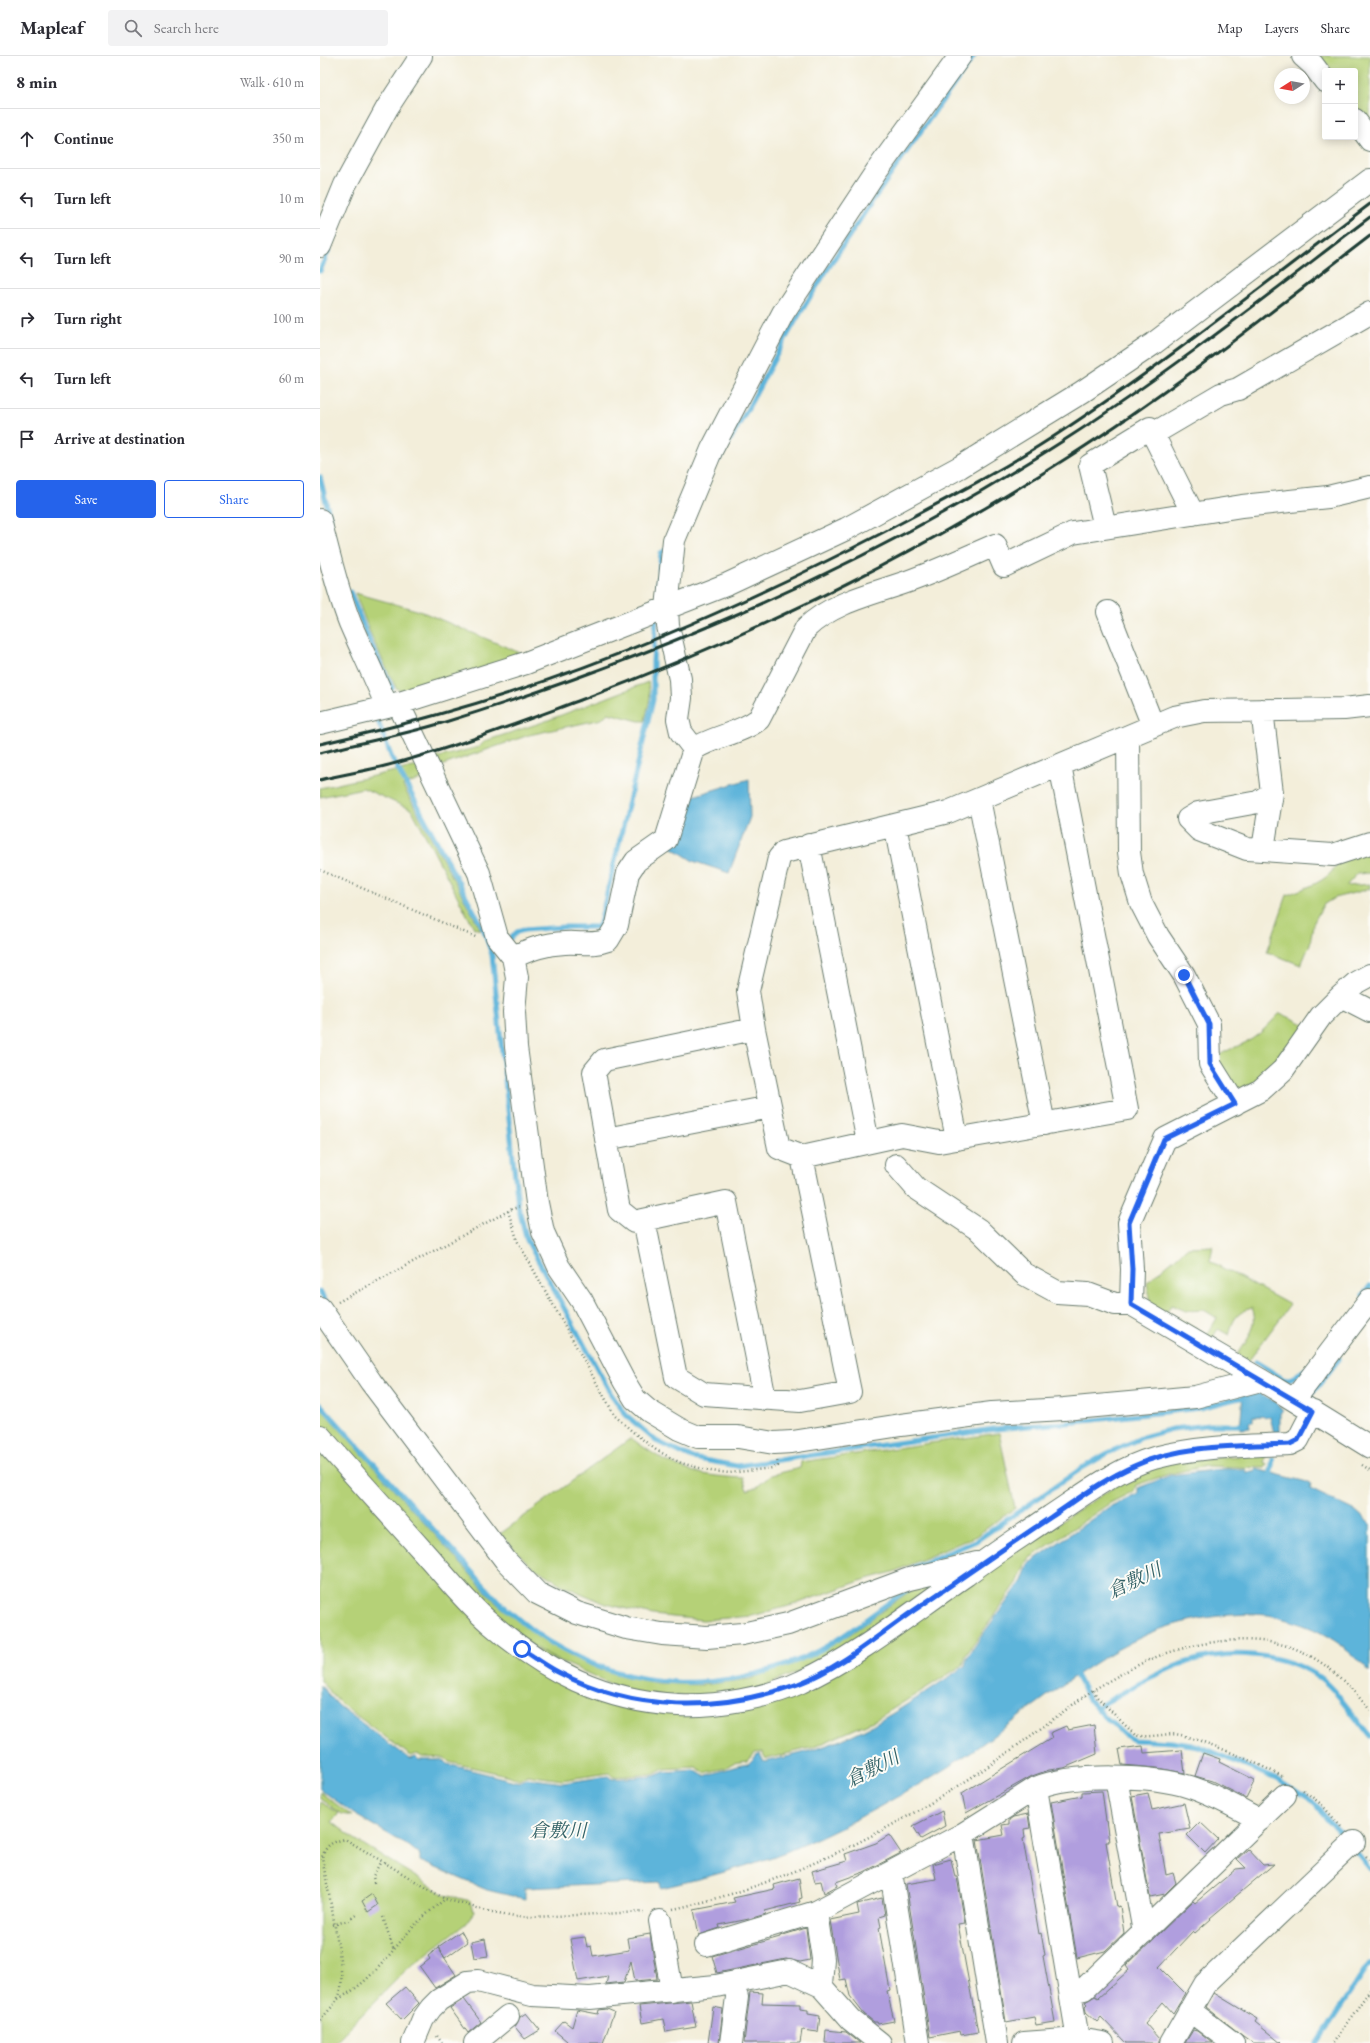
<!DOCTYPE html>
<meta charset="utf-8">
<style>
body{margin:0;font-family:"EB Garamond","Noto Serif JP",serif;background:#f2f2f3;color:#2b2b33}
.controls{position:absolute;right:12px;top:12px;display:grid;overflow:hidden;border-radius:4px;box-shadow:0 2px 10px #0003}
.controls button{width:36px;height:36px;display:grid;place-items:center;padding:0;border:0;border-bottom:1px solid #e1e1e2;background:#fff;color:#2b2b33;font:20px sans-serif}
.compass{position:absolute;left:954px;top:12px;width:36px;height:36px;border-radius:50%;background:#fff;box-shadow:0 2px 10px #0003;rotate:259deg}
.stop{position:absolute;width:12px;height:12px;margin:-9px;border:3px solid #2563eb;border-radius:50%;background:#fff}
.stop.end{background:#2563eb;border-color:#fff;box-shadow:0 1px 4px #0008}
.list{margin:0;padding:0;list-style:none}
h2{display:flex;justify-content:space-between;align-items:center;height:52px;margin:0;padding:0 16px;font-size:17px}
h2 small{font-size:13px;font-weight:400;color:#7c7c81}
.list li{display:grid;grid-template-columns:26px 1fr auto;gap:12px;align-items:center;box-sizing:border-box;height:60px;padding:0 16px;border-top:1px solid #e1e1e2}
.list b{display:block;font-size:15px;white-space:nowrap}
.list em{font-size:13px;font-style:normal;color:#7c7c81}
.actions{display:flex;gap:8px;padding:12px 16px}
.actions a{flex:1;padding:9px 0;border:1px solid #2563eb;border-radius:4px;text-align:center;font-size:14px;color:#2563eb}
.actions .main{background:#2563eb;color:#fff}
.icon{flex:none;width:22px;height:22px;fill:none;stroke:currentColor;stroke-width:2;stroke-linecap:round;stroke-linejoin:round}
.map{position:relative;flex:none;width:1050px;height:1987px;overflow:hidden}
header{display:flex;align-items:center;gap:24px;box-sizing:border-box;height:56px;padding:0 20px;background:#fff;border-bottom:1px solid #e1e1e2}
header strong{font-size:19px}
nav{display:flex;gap:22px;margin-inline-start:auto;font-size:14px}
.search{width:280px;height:36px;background:#f2f2f3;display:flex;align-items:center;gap:10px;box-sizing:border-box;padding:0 14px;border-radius:4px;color:#7c7c81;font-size:15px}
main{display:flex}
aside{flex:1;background:#fff}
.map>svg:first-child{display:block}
</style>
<header>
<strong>Mapleaf</strong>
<div class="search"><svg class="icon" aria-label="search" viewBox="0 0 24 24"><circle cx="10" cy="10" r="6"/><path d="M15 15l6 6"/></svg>Search here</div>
<nav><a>Map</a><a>Layers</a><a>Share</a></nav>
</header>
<main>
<aside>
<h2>8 min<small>Walk · 610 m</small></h2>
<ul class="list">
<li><svg class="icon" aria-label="ahead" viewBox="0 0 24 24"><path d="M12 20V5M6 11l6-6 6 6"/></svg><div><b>Continue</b></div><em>350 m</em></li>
<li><svg class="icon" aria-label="left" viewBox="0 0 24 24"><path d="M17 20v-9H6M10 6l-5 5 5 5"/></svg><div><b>Turn left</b></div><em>10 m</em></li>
<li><svg class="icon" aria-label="left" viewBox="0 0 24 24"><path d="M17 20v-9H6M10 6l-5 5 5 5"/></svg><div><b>Turn left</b></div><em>90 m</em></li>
<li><svg class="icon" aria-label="right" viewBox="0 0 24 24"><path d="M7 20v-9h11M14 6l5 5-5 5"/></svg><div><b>Turn right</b></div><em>100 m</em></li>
<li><svg class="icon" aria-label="left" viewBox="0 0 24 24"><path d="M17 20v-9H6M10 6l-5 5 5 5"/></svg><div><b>Turn left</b></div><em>60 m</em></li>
<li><svg class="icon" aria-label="arrive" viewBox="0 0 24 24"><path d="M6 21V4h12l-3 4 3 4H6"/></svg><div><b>Arrive at destination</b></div></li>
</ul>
<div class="actions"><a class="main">Save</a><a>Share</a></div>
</aside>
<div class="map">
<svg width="1050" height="1987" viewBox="0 0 1050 1987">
<rect width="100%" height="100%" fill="#fdfcf7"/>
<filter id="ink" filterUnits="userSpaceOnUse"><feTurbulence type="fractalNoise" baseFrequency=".025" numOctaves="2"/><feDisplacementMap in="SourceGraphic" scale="8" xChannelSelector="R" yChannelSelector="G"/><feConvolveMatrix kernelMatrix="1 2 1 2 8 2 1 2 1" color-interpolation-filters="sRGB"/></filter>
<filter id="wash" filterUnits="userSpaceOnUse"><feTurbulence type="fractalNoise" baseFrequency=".012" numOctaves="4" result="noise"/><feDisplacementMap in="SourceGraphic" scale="16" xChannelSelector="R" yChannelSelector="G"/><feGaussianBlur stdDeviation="0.9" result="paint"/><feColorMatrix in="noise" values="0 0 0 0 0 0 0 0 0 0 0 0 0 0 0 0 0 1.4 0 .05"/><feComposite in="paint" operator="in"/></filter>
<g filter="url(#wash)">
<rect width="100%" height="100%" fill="#f3eeda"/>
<path fill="#b5d177" stroke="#6a8756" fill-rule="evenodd" d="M996 0H1050V73L1035 52V15H1008Z
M35 537 100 555 205 599 84 637 76 632 52 582Z
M328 626 330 642 325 665H319L288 657 282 663 209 679 115 712 111 703 159 691 165 685 223 666Z
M102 709 107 721 83 730 161 874 154 872 92 754 43 732 0 741V732Z
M1050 792V817L1037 818 1026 830 1050 828V833L1014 842 1003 849 993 868 990 888 981 909 947 896 967 839C987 831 1012 825 1019 803Z
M960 957 986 969 967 998 918 1040 894 1003C906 993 919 991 932 983 943 976 951 966 960 957Z
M893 1190 890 1205 970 1249 927 1307 917 1300C926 1285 940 1269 932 1252 916 1257 913 1263 909 1279L898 1273 891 1284 830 1249 827 1226 868 1191ZM851 1249 866 1255 884 1254 897 1262 887 1279 847 1256Z
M0 1351 176 1547 219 1582 250 1600 280 1613 307 1621 338 1627 382 1629 430 1623 500 1596 529 1579 598 1529 640 1513 532 1593 426 1638 320 1641 196 1585 0 1375Z
M679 1377 695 1452 656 1480 573 1516 540 1525 476 1548 432 1560 383 1564 333 1559 286 1548 242 1529 210 1509 180 1478 311 1382C351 1412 373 1420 423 1422L427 1434 437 1431 451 1419 480 1412 481 1406Z
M0 1387 141 1546 307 1648 457 1640 687 1500 833 1406 948 1398 945 1400 944 1407 947 1409 945 1412 886 1410 849 1418 816 1429 814 1435 790 1447 707 1504 697 1527 646 1599 643 1609 555 1664 494 1691 446 1703 442 1696 434 1697 427 1705 413 1707 405 1712 384 1717 376 1711 344 1713 334 1718 293 1721 289 1717 242 1724 207 1719 199 1724 190 1720 129 1706 125 1702 102 1701 97 1698 91 1700 21 1648 0 1625Z
M0 1736 32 1760 22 1758 0 1743Z
M0 1746 19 1757 12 1766 33 1782 125 1839 151 1845 154 1856 145 1868 86 1914 14 1987H0Z"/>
<path fill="#5db4da" stroke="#3e7887" d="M429 723 430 761 409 817 373 805 350 790 367 742Z
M939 1337 955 1346 963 1355 960 1357V1381H955L950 1361 933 1360V1366H929L930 1372 920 1373 923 1338Z
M902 1413H925L926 1416H934L936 1413 991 1427 990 1433 1036 1455 1050 1468V1616C1029 1591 1002 1574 971 1565 963 1563 955 1560 948 1559 910 1556 860 1563 826 1579 749 1614 684 1679 610 1722 564 1749 517 1775 468 1795 427 1811 384 1822 341 1832L340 1826 205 1832V1843L167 1834 100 1805V1799L89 1790 34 1758 0 1733V1629L19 1650 90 1703 96 1701 99 1704H123L127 1708 199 1726 206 1722 243 1727 288 1720 292 1723 334 1720 344 1716 374 1714 384 1720C400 1716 413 1710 428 1708L437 1699 440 1698 444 1706C460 1702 477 1699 492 1694 548 1678 597 1642 645 1610L647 1602 660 1582 702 1525 708 1508 789 1451 818 1437V1432L851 1419Z"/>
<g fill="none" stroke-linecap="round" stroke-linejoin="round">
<path stroke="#5db4da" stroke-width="5" d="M0 215 9 193
M398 404C428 357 451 305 481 256 534 168 594 85 654 0
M0 421 10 463
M338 529 341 497 348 493
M30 536 49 584 72 632
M58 665 71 700 164 874 172 899 198 1150 207 1184 291 1338 306 1359 336 1385 372 1402 417 1410 674 1373 747 1367 880 1352 919 1342H930
M187 885 197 876 204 874 244 871H278L280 867 333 644V605L336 563
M0 1236 7 1247
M1043 1239 1050 1230
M936 1306 965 1324 972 1322 986 1313
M988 1343 1019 1303
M0 1348 179 1546C195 1560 211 1575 229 1586 311 1636 405 1639 492 1598 527 1581 555 1555 587 1534
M950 1421 953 1403
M592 1512 656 1485 762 1412 788 1397 823 1381 852 1373 889 1369H925V1367
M754 1615 769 1644 776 1652C836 1618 880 1587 953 1602 971 1606 992 1614 1005 1626 1023 1642 1035 1663 1050 1681
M776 1652 803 1678 814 1684 852 1686 878 1690 956 1723 995 1748 1028 1786
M1034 1793 1050 1813
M997 1987 1050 1907"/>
</g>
<g id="blocks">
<path fill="#b09ede" d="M774 1669 777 1698 744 1712 729 1714 712 1720 646 1757 642 1737 732 1682 730 1677 746 1670 748 1674Z
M823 1690 824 1697 862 1694 865 1717 837 1712 802 1709 799 1693Z
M883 1697 900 1703 899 1706 935 1724 926 1742 892 1725 875 1720Z
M782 1735 789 1786H786L797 1851 800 1850 804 1877 785 1895 757 1902 731 1746 762 1740V1736Z
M828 1737 832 1754 864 1747 870 1773 839 1778 846 1819 853 1817 856 1827 845 1838 830 1841 812 1740Z
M622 1755 625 1770 601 1783 593 1770Z
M708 1758 710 1772 704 1773 705 1782 703 1783 719 1878 721 1877 725 1899 723 1900 735 1966 716 1969 714 1961 686 1966 657 1784 684 1779 682 1769 689 1768V1764L693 1761Z
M880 1766 898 1783 885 1797 867 1779Z
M569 1779 581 1797 544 1816 516 1826 517 1830 504 1837 501 1825 495 1826 492 1815 527 1805 525 1798 556 1787Z
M928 1793 943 1809 954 1808 890 1862 891 1863 875 1877 873 1875 839 1911 865 1937 853 1957 843 1946 825 1967 839 1983V1987H806L781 1961 777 1966 766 1956 765 1950 767 1948 765 1946 775 1940 778 1942 809 1914 806 1910 873 1845 875 1847 916 1813 926 1812 917 1803Z
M631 1803 635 1821H637L645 1867 638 1868 658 1976 641 1979 640 1975 610 1981 586 1828 616 1823 613 1808Z
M479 1822 482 1842 479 1843 480 1846 445 1855 446 1858 429 1863 399 1869 400 1872 379 1879 374 1854 415 1846 413 1842 455 1833 454 1829Z
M52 1838 58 1849 48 1856 42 1845Z
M562 1842 565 1859 559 1861 561 1871 559 1872 570 1934 567 1935 574 1965 558 1968 557 1966H554L544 1958 530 1940 526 1923 520 1924 510 1864 539 1858 537 1848Z
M486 1872 490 1904 480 1906 466 1903 397 1917 392 1900 460 1881V1880Z
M141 1875 147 1886 125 1902 118 1891Z
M330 1878 337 1923 315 1925 311 1905 304 1926 286 1928 288 1920 258 1925 250 1883 265 1881 267 1891 271 1890 273 1900 309 1894 307 1882Z
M165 1883 168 1900 154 1902 151 1886Z
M118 1892 136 1919 115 1932 100 1911 110 1903 108 1900Z
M85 1931 99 1947 82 1964 66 1947Z
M430 1936 443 1937 442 1947 480 1948V1953L488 1954V1958L500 1960 498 1976 482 1974 480 1987H424Z
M894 1937 937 1963 935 1966 961 1987H933L923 1980 886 1951Z
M144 1943 161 1966 148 1977 130 1952Z
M371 1945 376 1971 346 1976 343 1963 322 1967 319 1950Z
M393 1951 403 1953 399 1987H388Z
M287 1953 294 1956 283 1987H247V1985L235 1975 244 1965 252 1971 257 1954 278 1958 279 1954Z
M206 1957 220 1974 205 1983 195 1971 200 1961Z
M506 1974 526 1976 540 1987H505Z
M873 1974 877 1975 892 1987H865Z"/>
</g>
</g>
<g filter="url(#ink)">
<use href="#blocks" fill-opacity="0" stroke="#697b6e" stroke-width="1"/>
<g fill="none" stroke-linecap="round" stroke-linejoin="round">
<defs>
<path id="minor" d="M983 0 993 9 1005 25
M1035 64 1050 84
M0 190 25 129 67 52 101 0
M833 378 901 338 918 333 1050 257
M0 464C9 498 17 534 30 567 42 595 56 623 67 651
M785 471 770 409 830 372 873 458
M788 556 833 670
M78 647 159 817 177 881 193 901 197 921 194 956 196 991 217 1147 223 1176 239 1211 262 1245 304 1325 315 1343 329 1355 359 1373 378 1381H418L454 1387 472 1386 581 1369 672 1357 744 1353 875 1341 941 1324
M942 654 952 737 943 793
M0 667 67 651 206 607 408 528 526 473 640 411 762 336 833 288 1050 124
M808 681 809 796 812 818 821 847 838 880 864 919 889 968 890 1008 915 1048
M374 693 361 676 358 663 361 642 360 623 348 570 347 552 354 484 392 393 463 257 556 116 640 0
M740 709 807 1053 619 1086 582 1079 482 1101 459 1092 434 973 428 935 459 802 464 796 628 756 854 661 884 655 1024 653 1050 650
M952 737 938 746 878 757 868 763 879 774 927 793 1013 799 1050 787
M659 743 724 1068
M575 769 637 1083
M489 789 548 1086
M193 901C211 893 224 888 245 887 261 886 272 890 288 884L297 869 308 817 316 805 346 784 374 693C394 680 420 678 439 663L486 572C514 545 557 537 592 524 620 514 647 501 675 489L684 510 753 477 922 450 1008 441 1050 431
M1021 940 1037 926 1050 919
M434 973 284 1004 274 1016 299 1154 314 1166 406 1146 445 1343
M286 1083 450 1051
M576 1109 596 1132 659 1174 704 1218 737 1236 768 1238 795 1248H811L956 1333 1050 1391
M324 1164 356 1321 384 1338 480 1345 530 1336 482 1101
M811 1248 812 1213 809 1167 845 1083 941 1034 963 1014 1001 960 1021 940 1050 955
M0 1252 51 1326 186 1505 217 1537 257 1557 306 1572 342 1578 387 1581 422 1578 468 1568 589 1523 657 1507
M974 1344 1050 1244
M0 1380C33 1418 67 1455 100 1492 123 1517 144 1545 170 1567 225 1615 284 1645 358 1649 394 1651 448 1642 481 1626 540 1599 592 1556 646 1519 673 1498 702 1480 731 1460 763 1439 796 1413 834 1402 878 1390 925 1390 970 1388L978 1384 993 1355
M796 1722 824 1876
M716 1732 758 1983
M643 1778 677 1987
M571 1816 598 1987
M496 1856 503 1903 501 1930
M340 1865 352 1935
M386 1889 496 1856 643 1778 716 1732C752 1717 833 1719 870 1731 895 1739 917 1752 940 1764
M751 1936 764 1933 965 1739
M869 1954 913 1987
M93 1987 103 1963 111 1952 119 1944 148 1926 158 1925 212 1939 270 1942 396 1930 469 1915 501 1930 531 1964 560 1987
M155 1987 188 1960
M411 1987 417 1941
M704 1987 758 1983 783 1987
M851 1987 885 1928 1034 1786"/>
</defs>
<use href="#minor" stroke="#697b6e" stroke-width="24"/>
<path stroke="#697b6e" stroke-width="2.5" stroke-dasharray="1 3" stroke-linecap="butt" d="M0 814 158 882
M188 1155 198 1186 295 1360 313 1376 336 1394 361 1407 391 1415 409 1417 453 1412 458 1410 457 1404
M18 1246 192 1153 199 1151
M1042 1409 1050 1414
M962 1720C932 1705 894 1688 861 1679 846 1676 830 1683 815 1679L777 1641 773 1634C791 1624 810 1612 829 1604 875 1584 947 1573 992 1601 1015 1614 1033 1634 1050 1654
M983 1734 1001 1748 1022 1772
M1046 1800 1050 1805
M54 1827 53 1820 61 1805
M353 1853C450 1833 551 1785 635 1732 683 1702 727 1667 773 1634
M63 1861 74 1895
M13 1869 29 1864 36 1859
M18 1943C52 1926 70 1896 95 1869 104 1860 115 1851 125 1843
M0 1964C7 1956 17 1947 20 1937 27 1917 6 1827 2 1801 7 1788 12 1786 25 1783L125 1843 167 1855 195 1860 211 1861 324 1856
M117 1980 122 1987
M1013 1987 1050 1934"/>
<use href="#minor" stroke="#fff" stroke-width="22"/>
<path stroke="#1f3d34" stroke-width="3" d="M0 688C39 679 78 670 116 659 272 616 421 550 564 476 624 444 685 413 742 375 848 305 948 225 1050 148
M0 697C40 687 82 679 122 667 339 600 554 507 746 383 852 315 950 237 1050 161
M0 724C25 718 51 714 76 707 138 690 198 667 258 645 430 581 596 499 750 400 855 333 952 255 1050 180"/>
</g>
</g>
<g fill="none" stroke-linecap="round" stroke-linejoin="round" filter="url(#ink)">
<path stroke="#2563eb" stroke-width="5" d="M202 1593C214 1601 226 1610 238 1616 314 1656 398 1657 478 1628 520 1612 557 1580 593 1555 639 1524 684 1492 731 1461 758 1443 784 1423 814 1410 862 1388 919 1390 970 1388L978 1384 993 1355 811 1248 812 1213 809 1167 844 1083 915 1048 890 1008 889 968 864 919"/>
</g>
<g text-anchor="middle" stroke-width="4" stroke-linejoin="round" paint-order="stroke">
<g font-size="19" font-style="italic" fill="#326166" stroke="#fdfcf7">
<text transform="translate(814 1524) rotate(-25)" y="7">倉敷川</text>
<text transform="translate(552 1712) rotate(-27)" y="7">倉敷川</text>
<text x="238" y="1781">倉敷川</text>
</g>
</g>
</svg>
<div class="controls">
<button>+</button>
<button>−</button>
</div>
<svg class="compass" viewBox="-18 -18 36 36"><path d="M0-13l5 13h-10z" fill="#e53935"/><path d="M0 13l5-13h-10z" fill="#7c7c81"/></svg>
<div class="stop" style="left:202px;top:1593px"></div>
<div class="stop end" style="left:864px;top:919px"></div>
</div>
</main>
